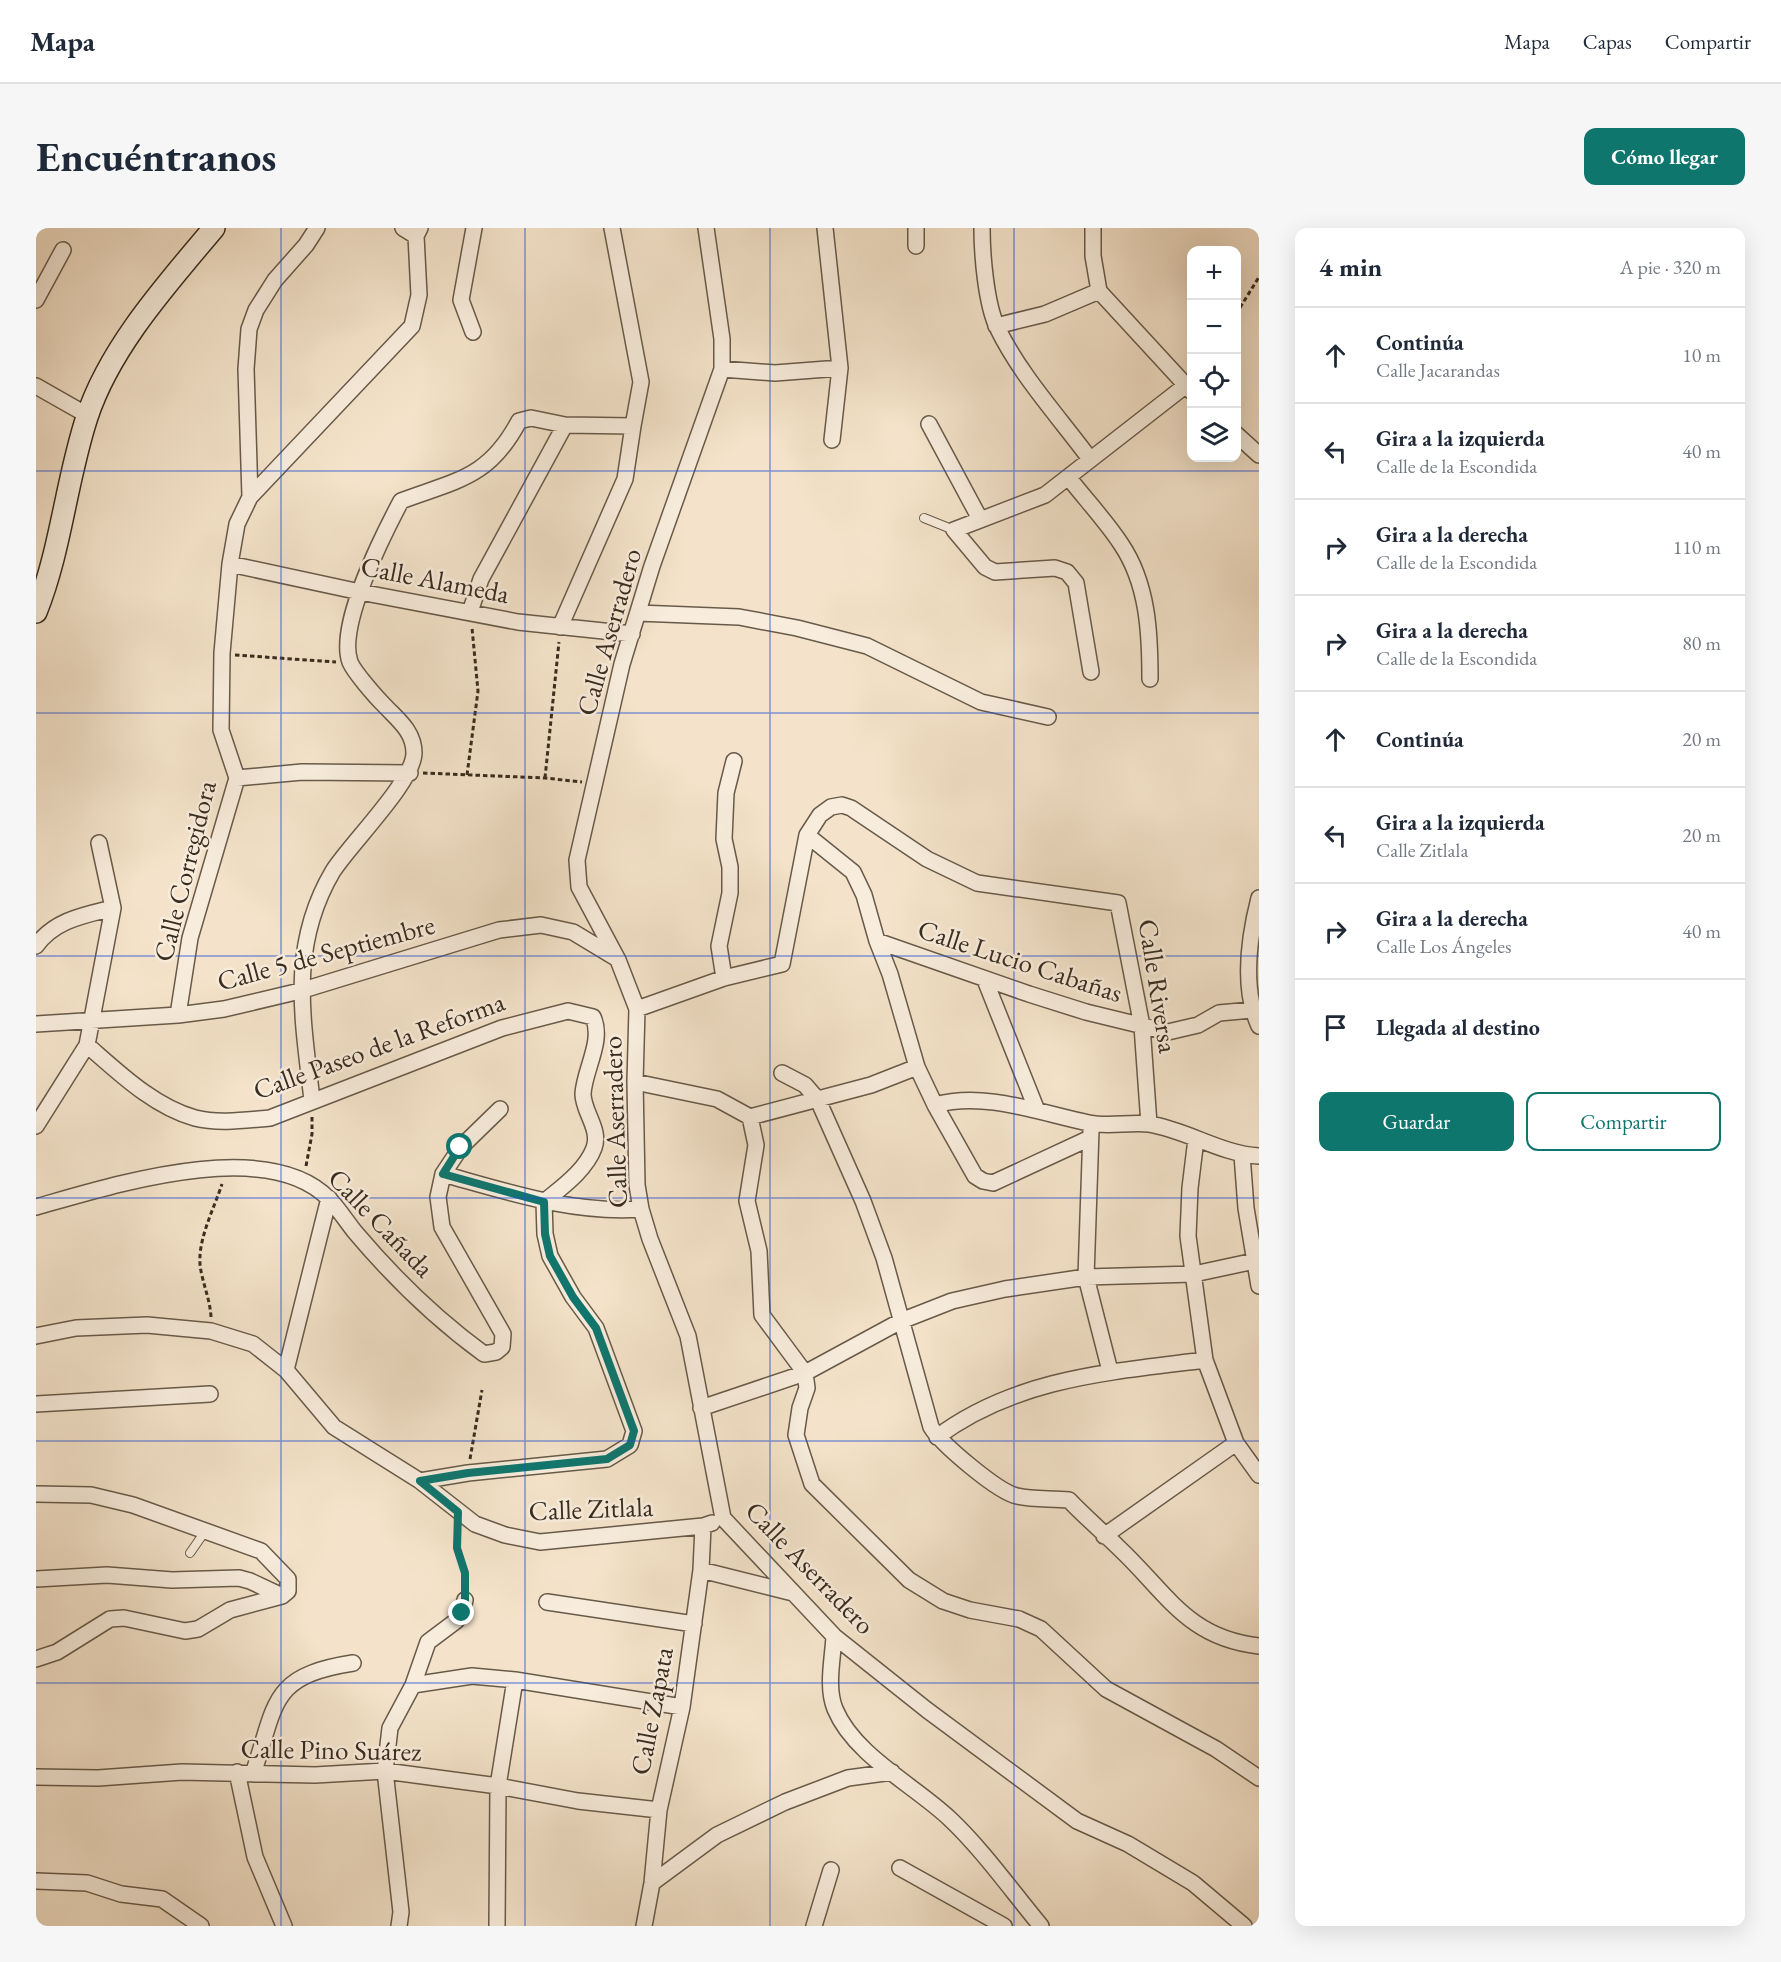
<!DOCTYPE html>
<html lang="es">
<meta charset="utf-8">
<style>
body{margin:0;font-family:"EB Garamond",serif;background:#f6f6f7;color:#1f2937}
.controls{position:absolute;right:18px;top:18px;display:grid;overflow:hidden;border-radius:12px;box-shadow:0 6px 24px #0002}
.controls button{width:54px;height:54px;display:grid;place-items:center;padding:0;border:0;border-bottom:2px solid #e0e1e3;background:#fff;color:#1f2937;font:30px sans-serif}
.stop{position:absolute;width:18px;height:18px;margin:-14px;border:4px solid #0f766e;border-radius:50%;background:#fff}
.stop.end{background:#0f766e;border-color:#fff;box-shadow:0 2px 6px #0008}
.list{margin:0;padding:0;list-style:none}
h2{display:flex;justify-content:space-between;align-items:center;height:78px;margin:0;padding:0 24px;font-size:26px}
h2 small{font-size:20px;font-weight:400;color:#747a83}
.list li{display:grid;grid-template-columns:39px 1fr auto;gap:18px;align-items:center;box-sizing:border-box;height:96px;padding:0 24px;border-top:2px solid #e0e1e3}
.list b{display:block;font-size:22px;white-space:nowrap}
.list p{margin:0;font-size:20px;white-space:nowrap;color:#747a83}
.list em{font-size:20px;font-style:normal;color:#747a83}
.actions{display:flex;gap:12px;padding:18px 24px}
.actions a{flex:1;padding:14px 0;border:2px solid #0f766e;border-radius:12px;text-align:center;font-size:21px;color:#0f766e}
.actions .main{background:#0f766e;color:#fff}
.icon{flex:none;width:33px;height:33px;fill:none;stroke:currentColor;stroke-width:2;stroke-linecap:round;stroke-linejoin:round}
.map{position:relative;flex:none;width:1223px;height:1698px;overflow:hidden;border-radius:12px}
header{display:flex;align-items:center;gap:36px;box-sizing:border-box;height:84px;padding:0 30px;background:#fff;border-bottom:2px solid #e0e1e3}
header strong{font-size:28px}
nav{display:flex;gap:33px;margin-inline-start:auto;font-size:21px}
.intro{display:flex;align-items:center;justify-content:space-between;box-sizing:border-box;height:144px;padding:0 36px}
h1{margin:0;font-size:42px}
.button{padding:15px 27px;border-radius:12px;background:#0f766e;color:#fff;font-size:21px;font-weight:700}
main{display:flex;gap:36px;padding:0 36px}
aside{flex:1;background:#fff;border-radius:12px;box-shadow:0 6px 24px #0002}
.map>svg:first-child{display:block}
</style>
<header>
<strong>Mapa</strong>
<nav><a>Mapa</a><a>Capas</a><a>Compartir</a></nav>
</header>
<div class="intro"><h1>Encuéntranos</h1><a class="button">Cómo llegar</a></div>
<main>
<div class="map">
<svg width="1223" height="1698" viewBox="0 0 1223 1698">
<rect width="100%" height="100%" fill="#f4e3ca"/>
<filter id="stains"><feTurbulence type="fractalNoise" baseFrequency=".00333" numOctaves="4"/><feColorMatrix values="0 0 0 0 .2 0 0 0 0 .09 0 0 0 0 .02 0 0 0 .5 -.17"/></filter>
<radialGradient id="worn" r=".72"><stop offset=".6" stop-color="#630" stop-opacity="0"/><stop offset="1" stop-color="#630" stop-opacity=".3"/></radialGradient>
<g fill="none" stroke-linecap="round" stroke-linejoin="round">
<defs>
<path id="lane" d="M888 290 918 302
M154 1325 170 1302"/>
<path id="street" d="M367 0 380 8
M670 0 686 111V141L616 338 586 436 541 632 543 659 582 732 601 781 599 854 601 957 605 981 614 1011 652 1108 687 1290 798 1408 891 1482 1041 1593 1092 1616 1157 1655 1208 1698
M789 0 804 140 796 212
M946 0C946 27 950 75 961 99 984 147 1023 189 1054 231
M1057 0V28L1063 63 1156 164
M880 18V0
M0 72 27 22
M960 98 1009 86 1063 63
M437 104 425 72 438 0
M686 141 739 145 804 140
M0 158 51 187
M893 196 944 291
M1200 206 1223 227
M1033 250C1050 272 1070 293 1085 316 1112 356 1114 405 1114 451
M214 269 376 98 383 67 380 8 384 0
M194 336 324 364 482 394 596 406
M434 384 445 351 529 197
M602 385 703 389 761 400 831 418 945 474 1012 489
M524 399 589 251 597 198
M1055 444 1040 355 1031 344 1019 340 959 344 949 339 918 302 1009 267 1149 158
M201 550 266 544 374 545
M771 607 817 644 828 667 841 713 854 746 881 839 899 877 939 948 947 953 957 955 1054 910
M1223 670C1213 709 1206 760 1223 798
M841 713 993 766 1050 784 1132 804 1162 797 1183 785 1216 782
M0 718C18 692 49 687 77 680L63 615
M688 750 683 718 694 665V639L688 611 690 565 698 533
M949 752 1000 880
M601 781 688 750 746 736 771 607 784 587 795 579 806 577 815 580 891 631 941 655 1082 675 1106 798 1113 896
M142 787 154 710 201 550 185 502 186 425 194 336 201 296 214 269 210 141 213 101 220 82 239 52 270 17 281 0
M0 796 142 787 188 781 264 763 463 702 505 697 537 704 580 730
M51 817C82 844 118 879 159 890 183 896 210 892 234 890L466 800 532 783 557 789C568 813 548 842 547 866 547 884 565 901 558 920 550 942 526 959 508 974L509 1006 514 1028 537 1069 560 1100 598 1203 594 1217 571 1231 432 1245 384 1253
M746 845 769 857 782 872 827 973 848 1030 895 1199C905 1216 962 1264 981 1268 998 1272 1016 1270 1033 1272 1049 1289 1067 1304 1083 1320 1131 1365 1151 1410 1223 1418
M599 854 681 871 714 889 720 917 711 973 723 1023 726 1087 769 1145 771 1160 764 1180 760 1207 776 1256 873 1352 907 1373 934 1382 983 1391 1005 1401 1070 1461 1180 1521 1223 1550
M276 872C267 791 252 719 297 643 315 615 378 553 378 525 378 503 361 491 348 477 340 469 318 444 314 434 301 398 347 307 365 273 421 252 453 250 483 193L495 190 529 197 597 198 605 154 576 0
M899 877C949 863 1004 885 1053 895 1072 899 1093 894 1113 896 1151 902 1185 926 1223 928
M714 889 835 857 881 839
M0 898 51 817 77 680
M1055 902 1050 1049 1074 1143
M1160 911 1154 960 1152 1008 1169 1132 1200 1215 1223 1247
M1206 927 1210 980 1223 1058
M407 946C472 964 537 986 605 981
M0 979C75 958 231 907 293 971 303 981 310 993 319 1004 357 1049 400 1091 448 1126L460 1124 466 1119 467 1106 406 999 402 969 407 946 425 919 464 881
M0 1108 40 1100 111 1097 175 1103 217 1116 250 1142 298 1199 384 1253 439 1296 469 1307 504 1314 667 1298
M250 1142 293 970
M0 1176 174 1166
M665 1180 769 1145 865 1093 916 1073 969 1061 1050 1049 1158 1046 1223 1032
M901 1209C980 1150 1074 1144 1169 1132
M0 1266 55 1267 97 1277 225 1323 252 1351V1363L246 1368
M1068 1308 1200 1215
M665 1342 757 1365
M0 1351 71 1347 136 1352 203 1350 214 1353 246 1368
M511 1374 658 1396
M798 1408C797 1430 790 1459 799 1481 818 1527 878 1557 913 1590 947 1622 975 1662 1005 1698
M0 1431 21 1424 74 1391 88 1390 149 1403 162 1401 194 1382 246 1368
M377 1457 436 1448 479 1452 646 1479
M201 1544 219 1629 248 1698
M217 1546C241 1474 234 1448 317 1435
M0 1549 62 1550 146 1544 279 1547 349 1543 462 1558 542 1573 623 1582
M864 1640 968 1698
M0 1653 51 1655 85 1666 126 1671 165 1698
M616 1655 681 1607 749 1574 812 1550 856 1544
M363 1698 365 1684 349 1543 354 1500 377 1457 392 1414 420 1393 426 1385 429 1372
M461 1698 462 1558 479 1452
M608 1698 616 1655 623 1582 646 1479 665 1342 667 1298 676 1295
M778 1698 795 1642"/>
<path id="secondary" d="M0 384C25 322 30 253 51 189 74 119 131 56 178 0"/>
</defs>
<use href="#lane" stroke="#685a49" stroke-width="10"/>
<use href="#street" stroke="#685a49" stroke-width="18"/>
<use href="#secondary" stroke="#392c1e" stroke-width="24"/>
<path stroke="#392c1e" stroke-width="3" stroke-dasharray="4.5 3" stroke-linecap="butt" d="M1200 86 1223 49
M199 427 300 434
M387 545 509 550 546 554
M431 547 442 463 436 400
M509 550 523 414
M270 938 276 906V888
M175 1089C174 1072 168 1059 165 1043 159 1016 178 981 186 956
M434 1231 446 1162
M422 1300C421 1322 429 1337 429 1358"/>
<use href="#lane" stroke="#f8eddd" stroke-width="8"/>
<use href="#street" stroke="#f8eddd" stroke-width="15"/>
<use href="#secondary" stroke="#f8eddd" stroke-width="21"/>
</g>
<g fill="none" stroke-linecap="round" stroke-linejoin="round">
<path stroke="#0f766e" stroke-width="8" d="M424 919 407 946 508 974 509 1006 514 1028 537 1069 560 1100 598 1203 594 1217 571 1231 432 1245 384 1253 422 1284 421 1320 429 1345V1372L426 1385"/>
</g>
<path fill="none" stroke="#1d4ed8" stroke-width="1.5" stroke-opacity="0.55" d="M245 0V1698M489 0V1698M734 0V1698M978 0V1698M0 243H1223M0 485H1223M0 728H1223M0 970H1223M0 1213H1223M0 1455H1223"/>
<g text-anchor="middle" stroke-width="5" stroke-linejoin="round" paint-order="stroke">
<g font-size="27" fill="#392c1e" stroke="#f8eddd">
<text transform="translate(399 352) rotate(11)" y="9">Calle Alameda</text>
<text transform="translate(573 404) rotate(-74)" y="9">Calle Aserradero</text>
<text transform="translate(149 643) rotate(-76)" y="9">Calle Corregidora</text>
<text transform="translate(290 725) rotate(-15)" y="9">Calle 5 de Septiembre</text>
<text transform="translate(984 733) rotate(18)" y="9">Calle Lucio Cabañas</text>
<text transform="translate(1122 758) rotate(81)" y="9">Calle Riversa</text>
<text transform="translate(343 818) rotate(-20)" y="9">Calle Paseo de la Reforma</text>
<text transform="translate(579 894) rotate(-92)" y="9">Calle Aserradero</text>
<text transform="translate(345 995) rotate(46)" y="9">Calle Cañada</text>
<text transform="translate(555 1281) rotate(-2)" y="9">Calle Zitlala</text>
<text transform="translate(774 1340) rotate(46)" y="9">Calle Aserradero</text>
<text transform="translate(616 1483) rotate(-79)" y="9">Calle Zapata</text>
<text transform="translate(295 1522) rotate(1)" y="9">Calle Pino Suárez</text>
</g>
</g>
<rect width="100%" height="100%" filter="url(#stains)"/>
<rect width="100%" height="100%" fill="url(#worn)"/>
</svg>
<div class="controls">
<button>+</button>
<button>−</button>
<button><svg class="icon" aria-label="locate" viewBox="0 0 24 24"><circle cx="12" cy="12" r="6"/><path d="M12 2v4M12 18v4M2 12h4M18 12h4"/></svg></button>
<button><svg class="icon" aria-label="layers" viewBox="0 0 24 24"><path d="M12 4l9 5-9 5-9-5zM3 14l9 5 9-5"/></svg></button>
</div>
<div class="stop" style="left:424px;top:919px"></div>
<div class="stop end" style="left:426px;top:1385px"></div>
</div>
<aside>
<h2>4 min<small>A pie · 320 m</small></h2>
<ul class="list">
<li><svg class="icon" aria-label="ahead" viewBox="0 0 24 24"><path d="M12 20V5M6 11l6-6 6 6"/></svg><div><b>Continúa</b><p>Calle Jacarandas</p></div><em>10 m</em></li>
<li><svg class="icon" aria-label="left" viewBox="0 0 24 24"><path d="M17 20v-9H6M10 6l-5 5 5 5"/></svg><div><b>Gira a la izquierda</b><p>Calle de la Escondida</p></div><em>40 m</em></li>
<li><svg class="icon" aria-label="right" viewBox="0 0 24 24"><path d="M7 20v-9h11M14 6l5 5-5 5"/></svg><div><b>Gira a la derecha</b><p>Calle de la Escondida</p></div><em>110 m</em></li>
<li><svg class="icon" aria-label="right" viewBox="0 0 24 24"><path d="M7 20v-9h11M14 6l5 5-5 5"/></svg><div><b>Gira a la derecha</b><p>Calle de la Escondida</p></div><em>80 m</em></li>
<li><svg class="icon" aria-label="ahead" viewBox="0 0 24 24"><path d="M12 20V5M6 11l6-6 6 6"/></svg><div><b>Continúa</b></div><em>20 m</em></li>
<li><svg class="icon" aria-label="left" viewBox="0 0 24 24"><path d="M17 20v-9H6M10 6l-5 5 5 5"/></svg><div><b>Gira a la izquierda</b><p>Calle Zitlala</p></div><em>20 m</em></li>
<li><svg class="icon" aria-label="right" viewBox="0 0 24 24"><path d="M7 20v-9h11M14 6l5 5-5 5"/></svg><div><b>Gira a la derecha</b><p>Calle Los Ángeles</p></div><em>40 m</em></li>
<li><svg class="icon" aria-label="arrive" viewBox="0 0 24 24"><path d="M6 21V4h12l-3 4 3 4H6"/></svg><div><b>Llegada al destino</b></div></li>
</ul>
<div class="actions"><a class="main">Guardar</a><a>Compartir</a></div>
</aside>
</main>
